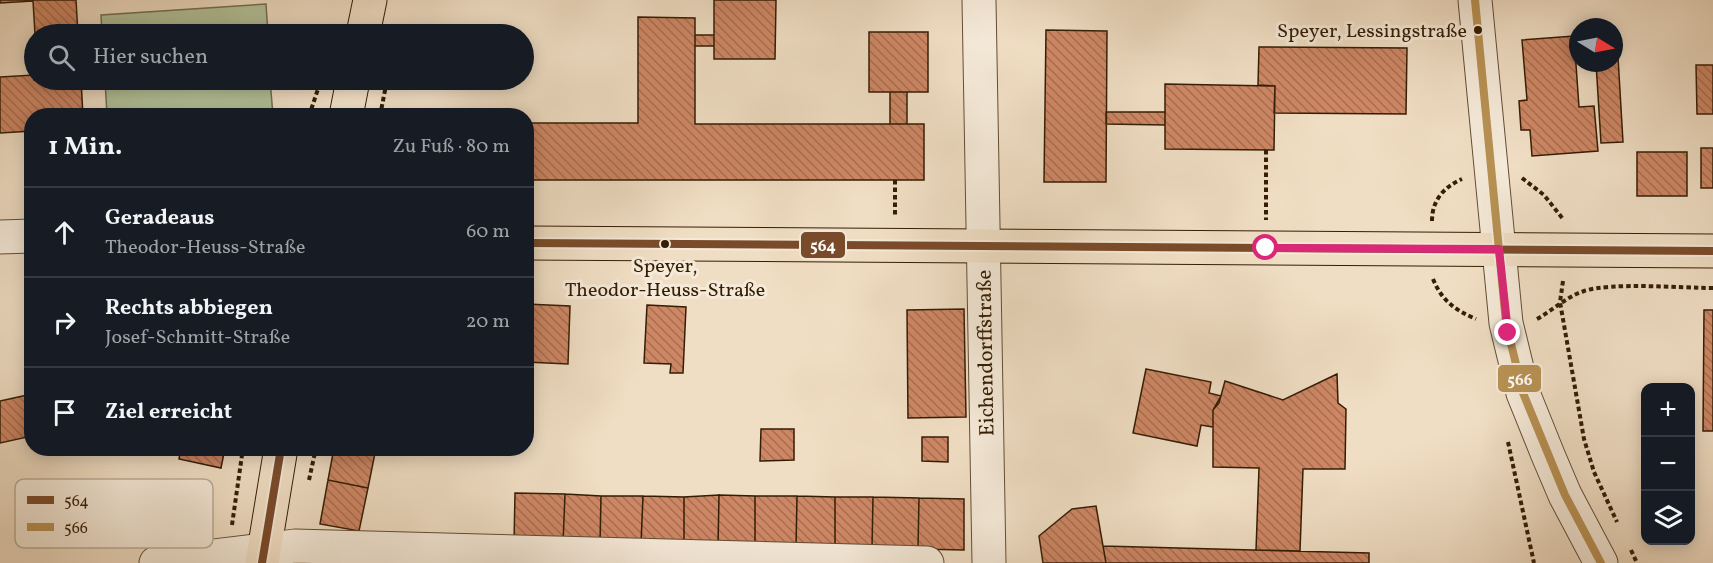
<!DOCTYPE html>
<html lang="de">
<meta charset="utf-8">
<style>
body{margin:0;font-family:Vollkorn,serif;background:#242831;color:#f1f3f6}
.controls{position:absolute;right:18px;bottom:18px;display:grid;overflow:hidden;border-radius:12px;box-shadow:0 3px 15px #0003}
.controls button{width:54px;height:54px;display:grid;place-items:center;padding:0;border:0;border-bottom:2px solid #363941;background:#171b24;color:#f1f3f6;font:30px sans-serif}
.compass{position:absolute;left:1569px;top:18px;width:54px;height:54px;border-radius:50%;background:#171b24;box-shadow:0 3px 15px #0003;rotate:100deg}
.stop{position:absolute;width:18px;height:18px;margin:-14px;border:4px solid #db2777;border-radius:50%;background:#fff}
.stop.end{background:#db2777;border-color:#fff;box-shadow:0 2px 6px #0008}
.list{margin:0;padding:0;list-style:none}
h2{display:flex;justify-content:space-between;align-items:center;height:78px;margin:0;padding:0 24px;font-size:26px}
h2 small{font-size:20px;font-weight:400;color:#9ea1a6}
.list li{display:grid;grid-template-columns:39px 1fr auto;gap:18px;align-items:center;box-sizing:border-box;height:90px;padding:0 24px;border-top:2px solid #363941}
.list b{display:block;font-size:22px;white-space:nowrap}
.list p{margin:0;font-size:20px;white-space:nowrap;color:#9ea1a6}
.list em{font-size:20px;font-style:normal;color:#9ea1a6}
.icon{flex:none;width:33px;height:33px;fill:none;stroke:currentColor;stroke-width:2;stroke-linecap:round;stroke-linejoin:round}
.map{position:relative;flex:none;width:1713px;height:563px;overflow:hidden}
.search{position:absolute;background:#171b24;box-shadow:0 3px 15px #0003;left:24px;top:24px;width:510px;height:66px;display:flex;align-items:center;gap:15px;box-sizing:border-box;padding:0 21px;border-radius:33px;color:#9ea1a6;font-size:22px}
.panel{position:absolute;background:#171b24;box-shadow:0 3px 15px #0003;left:24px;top:108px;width:510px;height:348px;border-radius:24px}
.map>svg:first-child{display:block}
</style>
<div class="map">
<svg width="1713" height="563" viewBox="0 0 1713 563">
<defs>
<pattern id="building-back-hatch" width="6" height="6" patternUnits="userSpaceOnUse" patternTransform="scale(1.5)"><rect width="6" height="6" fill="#ce8765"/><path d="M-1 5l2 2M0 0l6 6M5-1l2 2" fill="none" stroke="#a86e51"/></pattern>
</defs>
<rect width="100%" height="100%" fill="#f0dec4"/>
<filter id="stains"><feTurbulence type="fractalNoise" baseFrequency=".00333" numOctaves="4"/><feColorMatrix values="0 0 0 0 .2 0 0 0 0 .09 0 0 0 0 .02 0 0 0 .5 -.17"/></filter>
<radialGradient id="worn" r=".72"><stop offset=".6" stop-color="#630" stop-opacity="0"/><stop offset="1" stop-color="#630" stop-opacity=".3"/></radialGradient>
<path fill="#b3c299" stroke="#74704f" stroke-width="1.5" d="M266 4 268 34H102L101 15Z
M105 80H270L273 115H107Z"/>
<path fill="url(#building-back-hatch)" stroke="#341d05" stroke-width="1.5" d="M0 0H76L78 34H35L33 1 0 3Z
M714 0H776L775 59H714Z
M638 17 695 18V124H924V180H526V123H638Z
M1046 30 1107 31 1106 182H1044Z
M869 32H928V92H869Z
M695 35H714V46H695Z
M1574 36 1579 107 1594 106 1598 151 1532 156 1530 130H1521L1519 101 1527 100 1522 40Z
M1259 47 1407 48 1406 114 1274 113 1275 86 1258 85Z
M1614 57H1618L1623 142 1601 143 1596 63H1614Z
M1696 65H1713V114H1697Z
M34 75V80H81L83 116H32V131L0 133V77Z
M1165 84 1275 86 1274 150 1165 149Z
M890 92H907V124H890Z
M1106 112H1165V125L1106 124Z
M1701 148H1713V188H1701Z
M1637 152H1687V196H1637Z
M526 304 570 306 568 364 526 362Z
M647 305 686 307 683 373H670L671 364 644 363Z
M964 309 966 417 908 418 907 310Z
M1704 310H1713V431H1703Z
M1146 369 1211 382 1209 393 1221 396 1213 410V427L1201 425 1197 446 1133 433Z
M1337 374 1338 403 1346 409 1345 469H1303L1300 551 1256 550 1259 468 1213 467V410L1219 403 1225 381 1283 400Z
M32 394V436L0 443V401Z
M761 429H794V460L760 461Z
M922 437H948V462L922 461Z
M181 448H225L221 468 179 459Z
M334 448H376L368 488 328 480Z
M468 448H498V454L468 453Z
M328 480 368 488 359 531 320 524Z
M515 493 565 494 563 544 514 542Z
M565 494 601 496 600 544H563Z
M719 495 755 496V548L718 547Z
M719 495 718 547 684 546V497Z
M601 496H643L641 544H600Z
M643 496 684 497V546L641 544Z
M755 496H797L796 548H755Z
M797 496 835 497V548H796Z
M835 497H873L872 548H835Z
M873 497 919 498 918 549 872 548Z
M919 498 964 499V550L918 549Z
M1096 506 1106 563H1043L1039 536 1072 509Z
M1103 546 1369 553V563H1106Z"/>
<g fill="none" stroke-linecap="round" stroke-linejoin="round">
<defs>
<path id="minor" d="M979 0 989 563
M1475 0 1506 323 1523 393 1548 455 1565 495 1601 563
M0 237 32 236
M156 563 295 546 927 563"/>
<path id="major" d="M363 34 370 0
M346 116 353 80
M526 243 1713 251
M262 563 281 448"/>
</defs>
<use href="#minor" stroke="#634d35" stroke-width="35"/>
<use href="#major" stroke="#341d05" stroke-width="35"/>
<path stroke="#341d05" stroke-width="4" stroke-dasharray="4.5 3" stroke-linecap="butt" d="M309 116 318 89
M380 116 387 80
M1266 150V220
M1522 178 1544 195 1563 219
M895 180V215
M1432 221C1432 200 1444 187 1462 179
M1433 279C1442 301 1455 310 1476 319
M1563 281 1560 302 1584 439 1594 472 1617 522
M1537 319C1553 310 1566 297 1584 291 1612 282 1681 288 1713 288
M1508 442 1534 563
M309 480 316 448
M232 525 243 448
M1631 550 1637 563"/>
<use href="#minor" stroke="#f5ead9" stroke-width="33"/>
<use href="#major" stroke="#f0dec4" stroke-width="33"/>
<defs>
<path id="bus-1" d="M526 243 1713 251
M262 563 281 448"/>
<path id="bus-2" d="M1475 0 1506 323 1523 393 1565 495 1601 563"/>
</defs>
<use href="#bus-1" stroke="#f5ead9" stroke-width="12"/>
<use href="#bus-2" stroke="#f5ead9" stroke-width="12"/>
<use href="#bus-1" stroke="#7a4b2a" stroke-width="8"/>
<use href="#bus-2" stroke="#b89154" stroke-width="8"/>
</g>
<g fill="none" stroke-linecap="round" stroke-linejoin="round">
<path stroke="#db2777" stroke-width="8" d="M1266 248 1499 249 1508 333"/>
</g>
<g fill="#341d05" stroke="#f5ead9" stroke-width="2">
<circle cx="1478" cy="30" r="5"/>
<circle cx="665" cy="244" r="5"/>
</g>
<g text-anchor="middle" stroke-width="6" stroke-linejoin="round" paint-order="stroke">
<g font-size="20" fill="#341d05" stroke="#f5ead9" text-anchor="end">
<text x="1467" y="37">Speyer, Lessingstraße</text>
<text x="665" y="272" text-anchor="middle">Speyer,<tspan x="665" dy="24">Theodor-Heuss-Straße</tspan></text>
</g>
<g font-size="21" fill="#341d05" stroke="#f5ead9">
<text transform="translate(985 353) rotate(-91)" y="7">Eichendorffstraße</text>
</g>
</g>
<rect x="15" y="479" width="198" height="69" rx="9" fill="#f5ead9" stroke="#bbac99" stroke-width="1.5"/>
<rect x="27" y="496" width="27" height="8" fill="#7a4b2a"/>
<rect x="27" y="523" width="27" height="8" fill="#b89154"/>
<g font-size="16" fill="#341d05">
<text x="64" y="506">564</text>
<text x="64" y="533">566</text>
</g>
<g stroke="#f5ead9" stroke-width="2">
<rect x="800" y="231" width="46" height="28" rx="6" fill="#7a4b2a"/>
<rect x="1497" y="364" width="45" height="29" rx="6" fill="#b89154"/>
</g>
<g font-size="16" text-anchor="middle" font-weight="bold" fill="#fff">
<text x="823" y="251">564</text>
<text x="1520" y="385">566</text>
</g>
<rect width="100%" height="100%" filter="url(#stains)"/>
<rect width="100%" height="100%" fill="url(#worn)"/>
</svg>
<div class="controls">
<button>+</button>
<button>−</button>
<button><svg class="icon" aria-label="layers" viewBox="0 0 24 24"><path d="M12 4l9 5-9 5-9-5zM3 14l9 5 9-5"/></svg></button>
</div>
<svg class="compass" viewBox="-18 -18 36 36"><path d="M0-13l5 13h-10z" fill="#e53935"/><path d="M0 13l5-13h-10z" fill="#9ea1a6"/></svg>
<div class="stop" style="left:1266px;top:248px"></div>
<div class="stop end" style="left:1508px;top:333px"></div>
<div class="search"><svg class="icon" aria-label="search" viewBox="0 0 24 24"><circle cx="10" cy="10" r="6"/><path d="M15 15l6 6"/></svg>Hier suchen</div>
<section class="panel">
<h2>1 Min.<small>Zu Fuß · 80 m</small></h2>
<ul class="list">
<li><svg class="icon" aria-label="ahead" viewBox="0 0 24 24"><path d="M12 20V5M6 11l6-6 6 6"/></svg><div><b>Geradeaus</b><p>Theodor-Heuss-Straße</p></div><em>60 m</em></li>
<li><svg class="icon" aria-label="right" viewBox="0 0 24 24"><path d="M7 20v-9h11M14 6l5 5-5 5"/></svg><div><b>Rechts abbiegen</b><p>Josef-Schmitt-Straße</p></div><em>20 m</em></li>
<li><svg class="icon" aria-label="arrive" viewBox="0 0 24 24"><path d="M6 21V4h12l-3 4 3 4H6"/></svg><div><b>Ziel erreicht</b></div></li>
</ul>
</section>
</div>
